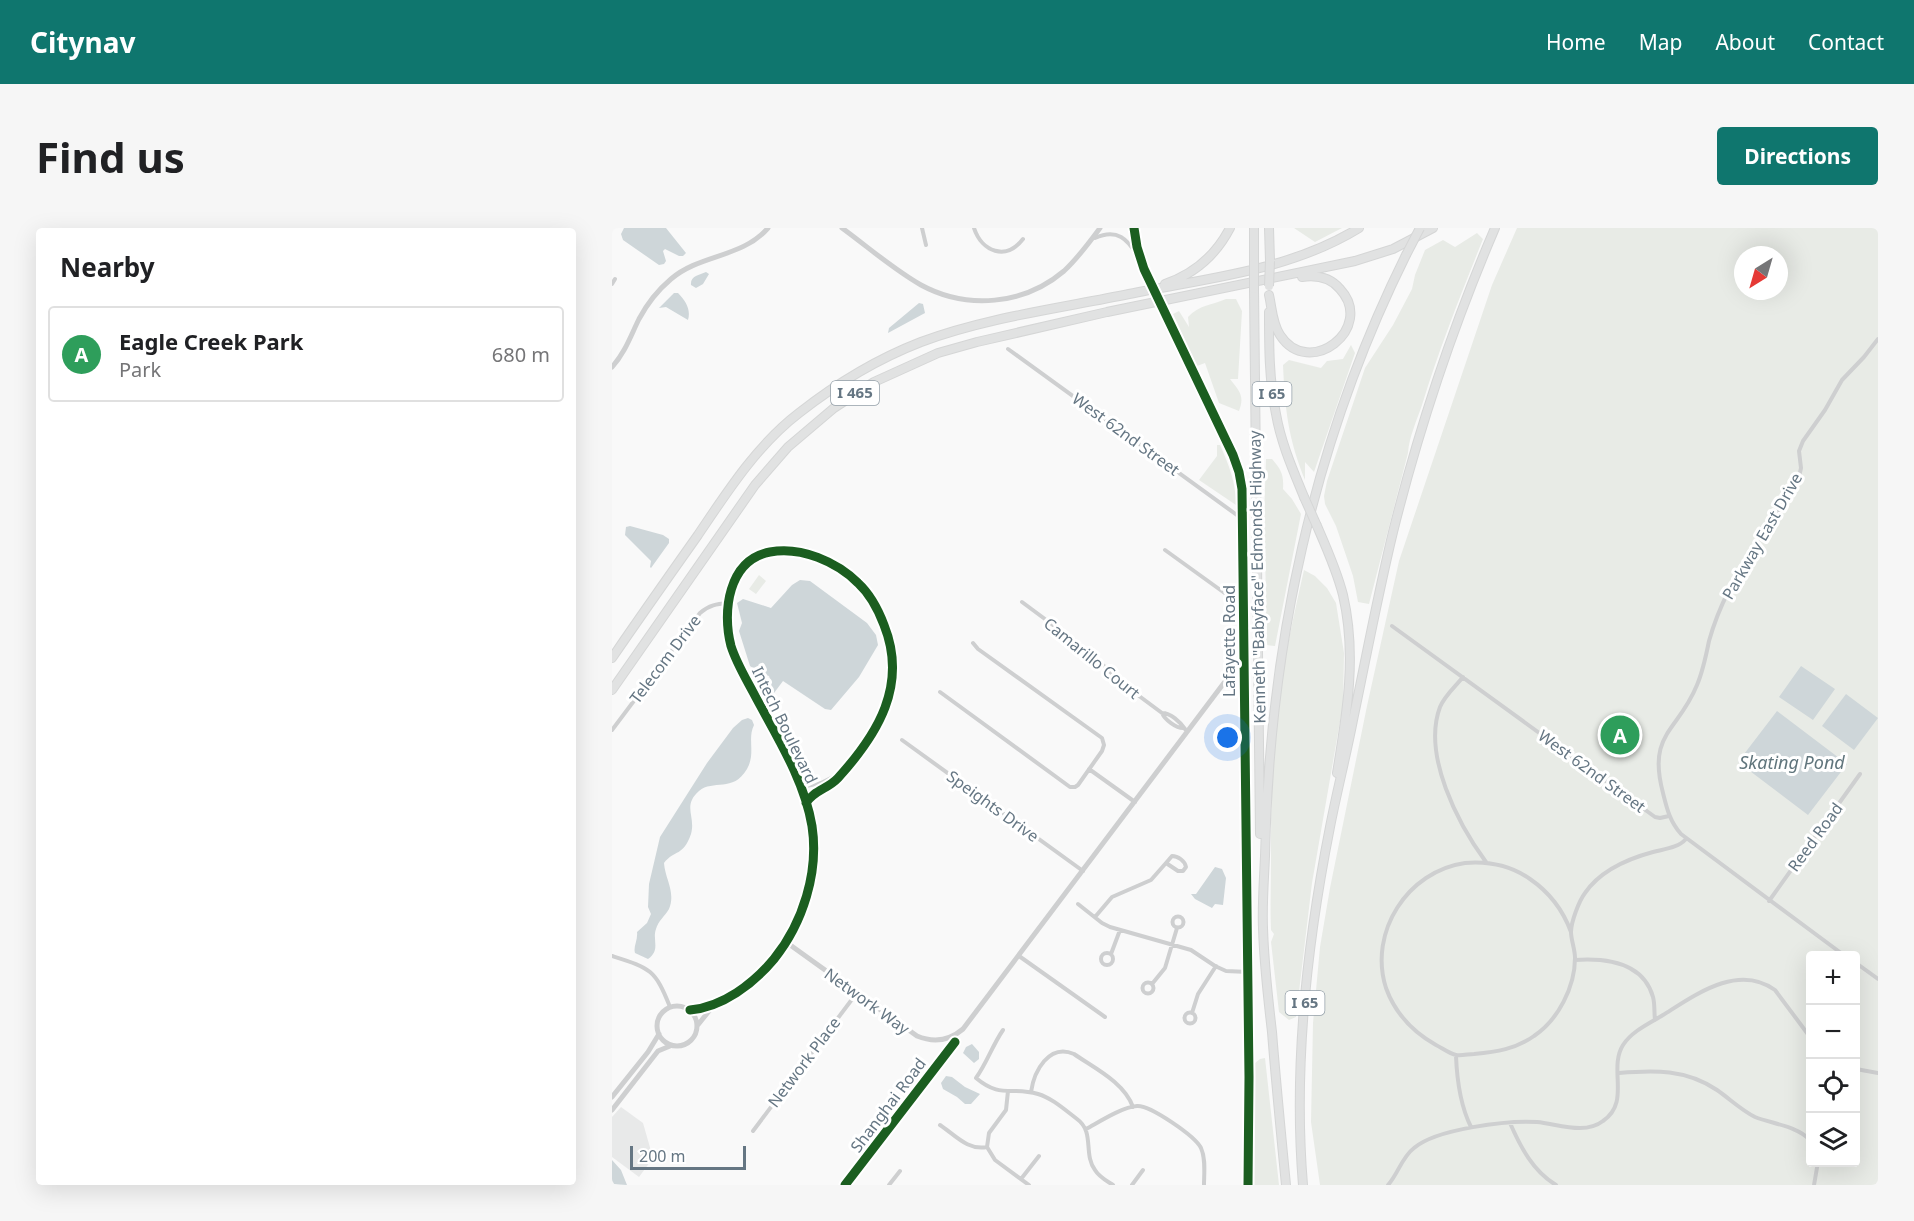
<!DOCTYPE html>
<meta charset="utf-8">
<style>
body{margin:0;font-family:"Noto Sans",sans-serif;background:#f6f6f6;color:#202124}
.controls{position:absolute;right:18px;bottom:18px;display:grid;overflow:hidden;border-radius:6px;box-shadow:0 6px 24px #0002}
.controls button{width:54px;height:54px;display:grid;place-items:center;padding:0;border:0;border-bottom:2px solid #e0e0e0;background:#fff;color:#202124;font:30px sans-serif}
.compass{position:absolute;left:1122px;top:18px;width:54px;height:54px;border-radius:50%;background:#fff;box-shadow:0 6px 24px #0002;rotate:217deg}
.scale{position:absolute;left:18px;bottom:15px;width:116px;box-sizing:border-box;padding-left:6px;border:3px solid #657683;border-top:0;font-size:16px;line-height:21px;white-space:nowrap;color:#657683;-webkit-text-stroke:4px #fff;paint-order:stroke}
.you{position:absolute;left:616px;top:510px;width:21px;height:21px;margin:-15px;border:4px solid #fff;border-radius:50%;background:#1a73e8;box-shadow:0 0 0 9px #1a73e833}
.badge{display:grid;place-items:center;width:39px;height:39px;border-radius:50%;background:#0f766e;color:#fff;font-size:20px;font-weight:700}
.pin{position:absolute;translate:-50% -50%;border:3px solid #fff;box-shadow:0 2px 6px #0006}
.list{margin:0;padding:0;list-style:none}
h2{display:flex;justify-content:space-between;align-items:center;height:78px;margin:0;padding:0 24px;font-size:26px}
h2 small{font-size:20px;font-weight:400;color:#757577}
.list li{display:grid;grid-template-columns:39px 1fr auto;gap:18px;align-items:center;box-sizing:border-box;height:96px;margin:0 12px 12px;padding:0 12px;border:2px solid #e0e0e0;border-radius:6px}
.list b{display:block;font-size:22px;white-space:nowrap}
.list p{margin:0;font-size:20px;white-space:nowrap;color:#757577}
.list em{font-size:20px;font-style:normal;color:#757577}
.icon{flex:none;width:33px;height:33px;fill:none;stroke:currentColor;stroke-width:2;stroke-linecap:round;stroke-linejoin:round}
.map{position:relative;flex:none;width:1266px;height:957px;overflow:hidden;border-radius:6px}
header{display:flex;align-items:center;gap:36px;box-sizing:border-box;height:84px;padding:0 30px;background:#0f766e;color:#fff}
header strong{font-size:28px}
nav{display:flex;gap:33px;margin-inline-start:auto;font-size:21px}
.intro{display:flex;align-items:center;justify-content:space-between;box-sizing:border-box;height:144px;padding:0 36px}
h1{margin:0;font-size:42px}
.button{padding:15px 27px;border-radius:6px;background:#0f766e;color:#fff;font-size:21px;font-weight:700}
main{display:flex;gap:36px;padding:0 36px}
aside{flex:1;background:#fff;border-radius:6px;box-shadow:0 6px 24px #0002}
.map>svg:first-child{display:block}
</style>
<header>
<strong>Citynav</strong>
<nav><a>Home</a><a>Map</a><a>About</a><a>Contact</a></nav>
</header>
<div class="intro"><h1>Find us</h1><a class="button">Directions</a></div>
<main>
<aside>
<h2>Nearby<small></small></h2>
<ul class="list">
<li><span class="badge" style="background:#2e9e5b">A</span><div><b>Eagle Creek Park</b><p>Park</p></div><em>680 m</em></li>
</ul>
</aside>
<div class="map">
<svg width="1266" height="957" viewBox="0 0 1266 957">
<rect width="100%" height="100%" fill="#f9f9f9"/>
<path fill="#e8e9e9" d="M9 879 31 895 41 930 27 949 0 929V889Z"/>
<path fill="#e8ebe6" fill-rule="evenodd" d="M682 0H730L703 14Z
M905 0H1266V957H708L699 894 701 795 708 719 718 660 755 478 787 333 880 57ZM1131 27H1167V63H1131ZM1198 728H1244V934H1198Z
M865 5 871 11C849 66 827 121 810 177 805 192 797 209 796 225L757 376 746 374 741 348 724 298 713 276 712 268 715 253 753 140 781 97 800 61 803 47 813 22 831 12 843 19Z
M614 71H624L630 83 626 151H618C627 163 633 167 627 183L607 175 593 135 585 138 561 86 567 83 577 99 576 89C587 77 600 77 614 71Z
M739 117 743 125 702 244 693 234V252C676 210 673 181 671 137L677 132 709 140 715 133 731 131Z
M605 217H608C617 237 624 255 624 277L587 252 605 228Z
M654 231H660C669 241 672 247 671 261L680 271 689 286 663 418 655 417 651 378 654 367 652 290Z
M692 342 703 348 715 360 724 375 732 425 731 476 700 655 684 789 677 792 667 784 659 714 662 706 659 702C658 679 659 656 659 633 659 581 659 529 666 477 672 431 682 386 692 342Z
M147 347 154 353 144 366 137 361Z
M653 830 667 957H642V836L648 831Z"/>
<path fill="#ced6d9" d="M12 0H54L74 25 71 28H67L53 21 51 23 54 33 52 36 47 37 11 12 9 6Z
M94 44 97 46 91 56 84 60 79 57C78 48 87 47 94 44Z
M62 65H66C74 73 79 82 76 92L54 79 47 80Z
M307 75 311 76 313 85 276 105 277 100Z
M18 298 51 307 57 311V315L39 340 38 339 39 333 13 307 14 299Z
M188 352 198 353 255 395 264 407 266 417 247 449 219 482 213 481 171 453 159 469 155 466 154 462 159 454 157 448 148 445 138 438 127 403 130 395 125 375 131 371 159 380 180 357Z
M1189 438 1223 461 1201 492 1167 469Z
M1234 466 1266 490 1242 522 1210 498Z
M1165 483 1235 536 1196 587 1126 534Z
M136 490 140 492 142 497C135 511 144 525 135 541 121 565 101 551 87 563 70 578 84 588 79 606 71 629 63 621 52 635 53 651 64 664 57 681 53 688 46 693 44 701 40 712 49 722 36 731L23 725C21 719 26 712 25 704L35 695 39 686 36 679 37 656 48 609 95 535 121 500 130 492Z
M603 639 610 641 614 650 611 677 603 676 600 680 583 671 579 666H584Z
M360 816 367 824V831L362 835 351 825 354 819Z
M334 848 340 849 353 859 368 866 359 876H353L345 869 331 861 329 855Z
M0 932 9 942 15 957 0 956Z"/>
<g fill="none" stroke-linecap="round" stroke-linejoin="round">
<defs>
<path id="secondary" d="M522 0 525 19 536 49
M552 84 621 227 627 244 630 261 637 849 636 957"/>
<path id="motorway" d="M657 0 658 33
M642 36V0
M553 56C582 46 604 27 618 0
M642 61 648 606
M657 67C660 80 660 95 668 107 697 152 764 100 728 61 718 49 704 47 690 49
M657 84C657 118 657 152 664 186 669 215 681 242 692 269
M705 298C715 321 725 343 731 367 745 427 735 485 725 545
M0 430C28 389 57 348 86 307 115 264 145 217 187 185 224 156 265 131 309 114 372 90 449 80 517 66 595 50 677 43 747 0
M0 462 143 257 176 219 222 180 262 154 326 125 365 114 495 84 743 33 781 21 821 0
M674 957C669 906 664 855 660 804 656 770 652 735 651 700 650 676 652 652 653 628 657 420 701 214 794 27
M691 957C681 838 695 715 718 599 725 563 734 528 741 492 754 430 766 366 781 304 807 200 841 98 883 0"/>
</defs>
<use href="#secondary" stroke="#d5d6d7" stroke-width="8"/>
<use href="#motorway" stroke="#d5d6d6" stroke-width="10"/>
<path stroke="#cecfd0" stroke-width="4" d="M310 0 314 17
M362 0C370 24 394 33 411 11
M483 10C505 0 516 11 526 29
M0 56 3 51
M396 121 629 290
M553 322 632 379
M410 374 476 423 511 456 550 485C553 492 564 500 571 500
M780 398 1043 589 1048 590 1057 588
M851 449C843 459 833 467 828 479 810 527 846 596 874 634
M328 464 458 559H463L466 557 490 523 492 517 490 510 366 421 361 415
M550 485C559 485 568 494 573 501
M0 502 88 385C97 377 105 376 116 375
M290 512 471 643
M477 541 523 574
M189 559 209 555 229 545
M560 628C566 628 573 633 574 639L571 643H566L554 635Z
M1157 673 1248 546
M466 676 490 695 498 699 579 722 603 738 614 743 636 744
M560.5 694a5.5 5.5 0 1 1 11 0a5.5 5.5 0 1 1-11 0Z
M483 689 500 669 539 652 554 635
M959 704C951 682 937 664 918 651 898 637 877 633 853 635 796 643 756 704 774 760 783 785 801 804 824 817 830 820 838 826 844 827 849 828 857 826 862 826 884 824 904 821 922 808 946 792 963 759 963 730 963 721 959 712 959 704 959 694 967 673 973 665 988 643 1015 631 1041 624 1052 621 1066 620 1074 611
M174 714C237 601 174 530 124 431 115 409 112 387 118 364 136 296 222 325 255 363 279 391 286 441 275 475 269 497 253 515 240 533 234 540 229 548 222 554 212 562 201 563 194 575
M489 731a6 6 0 1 1 12 0a6 6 0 1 1-12 0Z
M499 726 508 702
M0 728C38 740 43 741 58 779
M407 728 493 789
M1233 728 1069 606C1058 594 1055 581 1051 565 1035 505 1066 504 1085 457 1091 443 1094 428 1097 413 1102 395 1109 378 1117 362 1136 322 1166 288 1187 249L1189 240 1187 223 1191 213 1213 182 1230 152 1252 129 1266 111
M963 732C993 730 1031 734 1041 769 1043 776 1042 784 1043 792
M1244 735 1266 751
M530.5 760a5.5 5.5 0 1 1 11 0a5.5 5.5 0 1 1-11 0Z
M540 756 553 740 565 700
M572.5 790a5.5 5.5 0 1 1 11 0a5.5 5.5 0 1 1-11 0Z
M580 785 586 766 604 738
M391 802C380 818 375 835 364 850 389 871 399 858 426 866 440 870 453 882 465 891 483 904 471 926 483 942 487 949 495 953 501 957
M844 828C845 853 848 877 859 899
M1244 841 1266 845
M1007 845C1042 842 1074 841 1105 862 1118 871 1129 882 1143 889 1161 896 1185 898 1198 912
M396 863 394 882 377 905 375 919 383 932 417 957
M419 864C422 843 437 815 462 826 482 840 512 854 521 879
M898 895C909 920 921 943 944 957
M328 897C343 907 356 923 375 919
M474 901C487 894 510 879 525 878 538 877 583 908 589 920 594 931 592 945 592 957
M141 903 244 766
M409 951 427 928
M277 957 288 943
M520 957 531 942
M776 957C786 946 790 929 802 920 824 901 896 892 925 894 946 896 973 907 991 893 1019 874 996 841 1011 817 1020 803 1038 795 1051 787 1083 767 1126 735 1163 762L1198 809
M1202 957 1206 934"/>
<path stroke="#cecfd0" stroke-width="5" d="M230 0C256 19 281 41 309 57 355 82 412 77 452 43 466 30 477 15 488 0
M0 139C13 125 19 107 27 91 35 76 46 62 59 51 88 26 130 30 156 0
M45 798a20 20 0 1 1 40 0a20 20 0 1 1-40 0Z
M78 782C118 779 152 747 174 714L305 808C322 815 337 813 351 801L633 427
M85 798 101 778
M0 869 36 824 47 806
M0 882 46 823 58 818"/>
<use href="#secondary" stroke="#e1e2e2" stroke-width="6"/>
<use href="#motorway" stroke="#e1e2e2" stroke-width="8"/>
<defs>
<path id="secondary-bridge" d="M536 49 552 84"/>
<path id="motorway-bridge" d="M794 27 808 0
M642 36V61
M657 58 658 33
M692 269 705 298"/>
</defs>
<use href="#secondary-bridge" stroke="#d5d6d7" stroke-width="8" stroke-linecap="butt"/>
<use href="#motorway-bridge" stroke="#d5d6d6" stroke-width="10" stroke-linecap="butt"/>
<use href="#secondary-bridge" stroke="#e1e2e2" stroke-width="6"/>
<use href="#motorway-bridge" stroke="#e1e2e2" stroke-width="8"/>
<defs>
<path id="cycleway" d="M522 0 525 19 532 41 621 227 627 244 630 261 637 849 636 957
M78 782C111 779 141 756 162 731 191 695 207 644 200 598 192 550 163 506 141 464 133 449 124 434 119 418 110 384 116 332 158 324 189 318 225 334 246 355 259 367 266 381 272 397 296 457 266 506 226 550 216 561 202 562 194 575
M233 957 343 814"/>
</defs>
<use href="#cycleway" stroke="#fff" stroke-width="13"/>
<use href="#cycleway" stroke="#1b5e20" stroke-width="9"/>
</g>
<g text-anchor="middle" stroke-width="6" stroke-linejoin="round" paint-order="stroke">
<g fill="#fff" stroke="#939fa8" stroke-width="1.5">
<rect x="219" y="153" width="48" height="24" rx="4.5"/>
<rect x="640.5" y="154" width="39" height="24" rx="4.5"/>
<rect x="673.5" y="763" width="39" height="24" rx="4.5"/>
</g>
<g font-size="15" font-weight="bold" fill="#657683">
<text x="243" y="170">I 465</text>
<text x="660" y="171">I 65</text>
<text x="693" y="780">I 65</text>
</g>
<g font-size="16" fill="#657683" stroke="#fff">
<text transform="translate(514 206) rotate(36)" y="6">West 62nd Street</text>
<text transform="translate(1150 308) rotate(-60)" y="6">Parkway East Drive</text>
<text transform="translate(645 349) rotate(-91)" y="6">Kenneth "Babyface" Edmonds Highway</text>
<text transform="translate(617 413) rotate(-90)" y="6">Lafayette Road</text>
<text transform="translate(480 430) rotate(39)" y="6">Camarillo Court</text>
<text transform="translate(53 431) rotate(-53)" y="6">Telecom Drive</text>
<text transform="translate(173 497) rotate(64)" y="6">Intech Boulevard</text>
<text transform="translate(980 543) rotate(36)" y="6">West 62nd Street</text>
<text transform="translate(381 578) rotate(36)" y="6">Speights Drive</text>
<text transform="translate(1203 609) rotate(-54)" y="6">Reed Road</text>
<text transform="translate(255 773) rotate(36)" y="6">Network Way</text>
<text transform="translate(192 834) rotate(-53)" y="6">Network Place</text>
<text transform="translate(276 877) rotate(-53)" y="6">Shanghai Road</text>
</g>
<g font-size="18" font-style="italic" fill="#60757c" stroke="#fff">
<text x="1180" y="541">Skating Pond</text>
</g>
</g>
</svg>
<div class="controls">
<button>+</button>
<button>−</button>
<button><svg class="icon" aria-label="locate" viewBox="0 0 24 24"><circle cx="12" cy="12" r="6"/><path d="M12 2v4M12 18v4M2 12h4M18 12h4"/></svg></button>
<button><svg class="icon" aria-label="layers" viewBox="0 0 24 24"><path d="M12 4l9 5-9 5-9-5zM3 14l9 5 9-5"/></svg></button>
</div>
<svg class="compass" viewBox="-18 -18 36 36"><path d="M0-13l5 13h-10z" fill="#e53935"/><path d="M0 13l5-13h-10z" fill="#757577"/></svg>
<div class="scale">200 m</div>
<div class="you"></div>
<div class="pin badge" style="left:1008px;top:507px;background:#2e9e5b">A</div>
</div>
</main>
